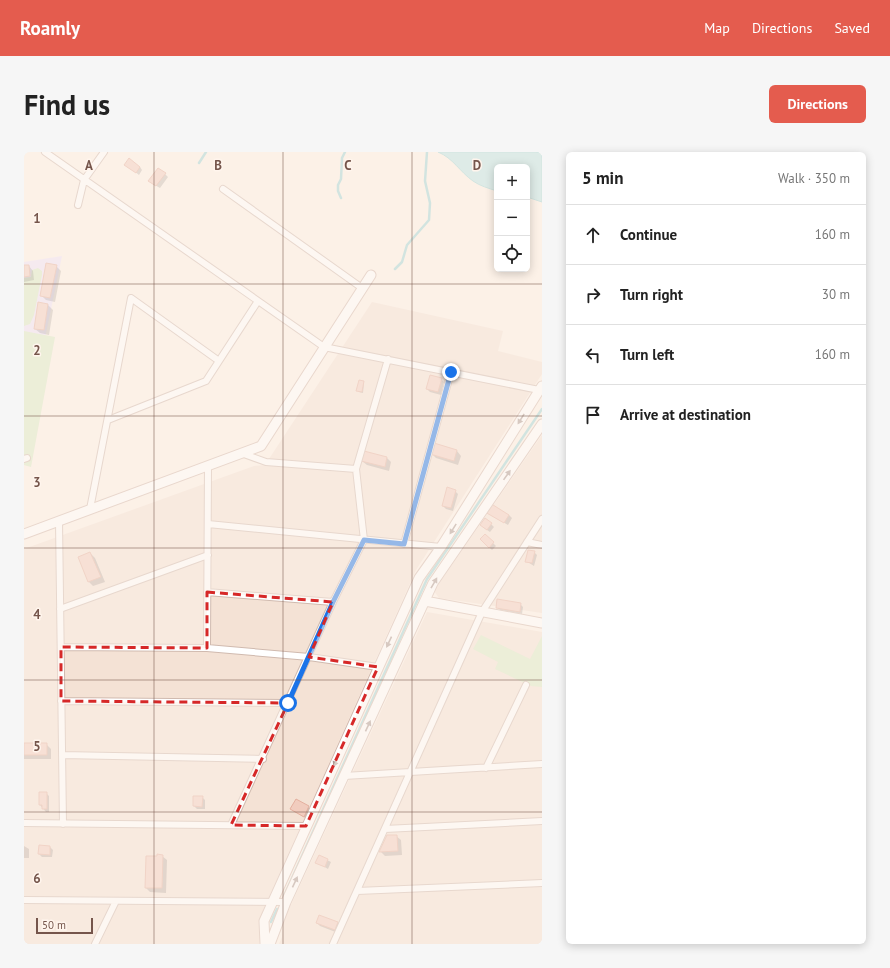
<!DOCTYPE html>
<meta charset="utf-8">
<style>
body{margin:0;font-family:"PT Sans",sans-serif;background:#f6f6f6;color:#222}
.controls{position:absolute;right:12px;top:12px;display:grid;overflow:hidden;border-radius:6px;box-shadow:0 2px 10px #0003}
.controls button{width:36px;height:36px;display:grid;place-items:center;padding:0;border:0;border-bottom:1px solid #e0e0e0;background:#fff;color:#222;font:20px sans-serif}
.scale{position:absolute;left:12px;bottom:10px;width:57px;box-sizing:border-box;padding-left:4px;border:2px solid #75554b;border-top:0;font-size:11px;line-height:14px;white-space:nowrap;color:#75554b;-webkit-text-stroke:3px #fff5ed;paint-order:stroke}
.stop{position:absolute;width:12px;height:12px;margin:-9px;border:3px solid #1a73e8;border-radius:50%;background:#fff}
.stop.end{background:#1a73e8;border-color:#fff;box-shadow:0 1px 4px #0008}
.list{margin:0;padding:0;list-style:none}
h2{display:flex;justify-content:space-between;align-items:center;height:52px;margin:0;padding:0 16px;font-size:17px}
h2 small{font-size:13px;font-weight:400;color:#767676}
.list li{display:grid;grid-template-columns:26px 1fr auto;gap:12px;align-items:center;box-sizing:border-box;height:60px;padding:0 16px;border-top:1px solid #e0e0e0}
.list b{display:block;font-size:15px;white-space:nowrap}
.list em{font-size:13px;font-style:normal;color:#767676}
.icon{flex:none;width:22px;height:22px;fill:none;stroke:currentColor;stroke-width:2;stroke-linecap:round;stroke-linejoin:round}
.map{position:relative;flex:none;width:518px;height:792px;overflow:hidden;border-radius:6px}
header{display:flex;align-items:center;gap:24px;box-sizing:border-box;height:56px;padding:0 20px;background:#e45c4e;color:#fff}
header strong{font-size:19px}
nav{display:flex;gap:22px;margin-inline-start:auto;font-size:14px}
.intro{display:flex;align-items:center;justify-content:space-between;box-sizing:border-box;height:96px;padding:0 24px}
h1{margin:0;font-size:28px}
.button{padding:10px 18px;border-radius:6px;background:#e45c4e;color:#fff;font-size:14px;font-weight:700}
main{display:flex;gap:24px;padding:0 24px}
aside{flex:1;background:#fff;border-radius:6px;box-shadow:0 2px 10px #0003}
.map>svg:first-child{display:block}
</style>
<header>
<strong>Roamly</strong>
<nav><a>Map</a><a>Directions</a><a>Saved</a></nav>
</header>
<div class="intro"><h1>Find us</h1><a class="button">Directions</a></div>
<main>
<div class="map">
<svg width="518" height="792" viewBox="0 0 518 792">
<rect width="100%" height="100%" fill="#fcf1e7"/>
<path fill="#f4e2d5" d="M348 150 479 179 474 199 518 210V222L392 418 239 758 235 792H0V397L230 314 241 313Z
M518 283V461L415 446 410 439Z
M403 460 518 480V792H255L258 785 260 768Z"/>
<path fill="#eee3f9" d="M38 104 21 186H0V110Z"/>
<path fill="#d9eac5" d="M14 116 18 119V123L10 163 6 172 0 174V126L7 125 8 118Z
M0 179 31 185 7 315 0 313Z
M457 483 506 507 518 484V535L507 534 471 517 474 510 449 497Z"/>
<path fill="#bbe5e6" stroke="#a1d6d7" d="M414 0H518V50L503 45V15H473V39C464 36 456 34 449 29 436 20 429 6 414 0Z"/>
<path fill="#0003" d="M105 15H116L118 18 115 23Z
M141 22 144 25 136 36 129 32Z
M0 114H5L9 119 10 128 0 130Z
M32 114 37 119 31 150 22 148 17 143Z
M15 152 24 153 29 158 25 183 16 181 11 177Z
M417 227 420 230 417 243 406 240 403 237Z
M340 230 339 241 335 240 334 239Z
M433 299 437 304 434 313 412 306 407 301Z
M363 306 367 310 365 319 343 313 338 309Z
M431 339 434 342 429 359 422 357 419 354Z
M465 362 485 363 488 366 484 373Z
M467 372 470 375 466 380 460 376Z
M461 383 472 394 468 398 457 387Z
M510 400 513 403 510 414 502 409Z
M66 401 71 406 81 430 69 434 65 430Z
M496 452 499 455 498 462 476 458 473 455Z
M0 592H22L27 597V607H0Z
M22 641 25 644V660H22L16 653Z
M178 645 181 648V657H173L170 654Z
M272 648 288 658 283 667 267 657Z
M372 684 377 688 378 703 361 704 357 700Z
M0 694 5 697V706H0Z
M26 695 29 698 28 705H18L15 702Z
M138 704 143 708 142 741 126 740 122 736 134 705Z
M295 704 307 710 304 717 292 710Z
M293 771H313L316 774 314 781 296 774Z"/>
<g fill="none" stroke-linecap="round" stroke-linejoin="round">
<path stroke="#a1d6d7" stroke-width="2.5" d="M175 11 182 0
M317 46 314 39V33L317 27 318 6 321 0
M371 117 378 110 383 93 405 68 406 51 401 29 403 0
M260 744 403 427 518 257
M247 770 253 757"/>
</g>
<path fill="#f1ccbe" stroke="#e4b09f" d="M105 6 116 15 112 21 100 13Z
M134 16 142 21 132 34 124 29Z
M22 111 33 113 26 146 16 144Z
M0 113H5L6 124 0 125Z
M14 150 24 152 20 178 10 177Z
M406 223 418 226 414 240 402 237Z
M335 228 340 229 338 240 332 239Z
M410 291 433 298 430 309 406 302Z
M340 299 363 305 361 315 337 309Z
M423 335 432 338 427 356 418 354Z
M466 351 485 363 480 371 461 360Z
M461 366 468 371 463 378 456 373Z
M461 382 470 390 465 396 456 387Z
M504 398 511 399 508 411 501 410Z
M66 400 77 425 64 430 54 405Z
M473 447 497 451 496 460 472 456Z
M0 591H23V603H0Z
M15 640H23V657H18V653H15Z
M169 644H179L178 655 169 654Z
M272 647 285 654 280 665 266 657Z
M363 683H373L374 699 355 700Z
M15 693 26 694V703L14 702Z
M133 702 139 703 138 736H121L122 704H133Z
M295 703 304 707 301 715 291 711Z
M295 763 314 770 311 778 292 771Z"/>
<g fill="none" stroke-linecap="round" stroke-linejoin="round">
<defs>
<path id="street" d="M21 0 300 195 515 238
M199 37 338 136
M54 53 60 28 80 0
M84 268 182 229 234 149
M217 301 242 310 332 317
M0 307 3 306
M66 357 107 146 195 209
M35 369 39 672
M184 372 417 395
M503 390 518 393
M380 392 427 220
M183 440 309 450
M36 457 184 403
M37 495 183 496 285 505 354 515
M183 496 184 314
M37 549 264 551
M38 603 239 607
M462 616 502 533
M320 624 518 612
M0 671 282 674
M207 673 309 450 340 388 332 317 364 207
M361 677 518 669
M333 739 518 731
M0 748 262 750
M71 792 92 749
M309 792 458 460 518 367"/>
<path id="secondary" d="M0 382 237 294 347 123
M401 449 518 471
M241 792 240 769 395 426 417 395 518 234
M246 792 262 750 409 431 518 272"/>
</defs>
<use href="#street" stroke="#d0baaf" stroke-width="8"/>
<use href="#secondary" stroke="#d3b9ad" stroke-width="11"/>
<use href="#street" stroke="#fff" stroke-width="6"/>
<use href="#secondary" stroke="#fff" stroke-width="9"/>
</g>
<defs><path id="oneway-solid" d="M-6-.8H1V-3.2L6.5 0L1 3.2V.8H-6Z"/></defs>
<g fill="#ac9993">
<use href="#oneway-solid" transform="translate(497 267) rotate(122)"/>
<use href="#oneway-solid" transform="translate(483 323) rotate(-55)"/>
<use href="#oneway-solid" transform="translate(429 377) rotate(122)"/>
<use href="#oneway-solid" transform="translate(410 431) rotate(-60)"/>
<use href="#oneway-solid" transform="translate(365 490) rotate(115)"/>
<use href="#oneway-solid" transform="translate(344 574) rotate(-65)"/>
<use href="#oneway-solid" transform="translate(312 609) rotate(114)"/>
<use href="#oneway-solid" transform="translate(271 730) rotate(-65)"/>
</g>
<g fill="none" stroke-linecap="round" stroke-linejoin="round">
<path stroke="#1a73e8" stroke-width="5" d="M264 551 309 450 340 388 380 392 427 220"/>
</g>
<path d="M0 0H518V792H0ZM183 440 309 450 285 505 354 515 282 674 207 673 264 551 37 549V495L183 496Z" fill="#fcf1e7" fill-opacity=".55" fill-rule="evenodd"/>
<path fill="none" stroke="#d62828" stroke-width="3" stroke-dasharray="8 5" stroke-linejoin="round" d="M183 440 309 450 285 505 354 515 282 674 207 673 264 551 37 549V495L183 496Z"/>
<path fill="none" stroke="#75554b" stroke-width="1" stroke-opacity="0.55" d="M130 0V792M259 0V792M388 0V792M0 132H518M0 264H518M0 396H518M0 528H518M0 660H518"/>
<g font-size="13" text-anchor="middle" font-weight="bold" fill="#75554b" stroke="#fff5ed" stroke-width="3" stroke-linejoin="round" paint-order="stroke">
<text x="65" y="18">A</text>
<text x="194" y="18">B</text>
<text x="324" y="18">C</text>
<text x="453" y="18">D</text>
<text x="13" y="71">1</text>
<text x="13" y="203">2</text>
<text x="13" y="335">3</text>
<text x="13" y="467">4</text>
<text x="13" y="599">5</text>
<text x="13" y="731">6</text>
</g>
</svg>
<div class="controls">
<button>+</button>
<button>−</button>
<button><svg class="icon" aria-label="locate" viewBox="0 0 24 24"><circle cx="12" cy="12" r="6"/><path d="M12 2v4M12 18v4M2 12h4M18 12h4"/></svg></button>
</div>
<div class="scale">50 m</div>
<div class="stop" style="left:264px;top:551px"></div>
<div class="stop end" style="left:427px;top:220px"></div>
</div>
<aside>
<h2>5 min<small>Walk · 350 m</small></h2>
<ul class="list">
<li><svg class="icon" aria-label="ahead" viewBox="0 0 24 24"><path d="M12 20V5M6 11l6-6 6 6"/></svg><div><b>Continue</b></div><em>160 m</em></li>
<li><svg class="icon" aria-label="right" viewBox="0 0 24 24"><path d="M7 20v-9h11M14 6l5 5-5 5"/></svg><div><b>Turn right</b></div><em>30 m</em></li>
<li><svg class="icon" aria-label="left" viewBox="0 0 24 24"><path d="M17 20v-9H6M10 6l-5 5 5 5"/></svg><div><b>Turn left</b></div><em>160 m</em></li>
<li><svg class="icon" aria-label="arrive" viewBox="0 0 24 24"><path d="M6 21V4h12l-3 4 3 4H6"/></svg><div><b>Arrive at destination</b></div></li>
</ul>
</aside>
</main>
